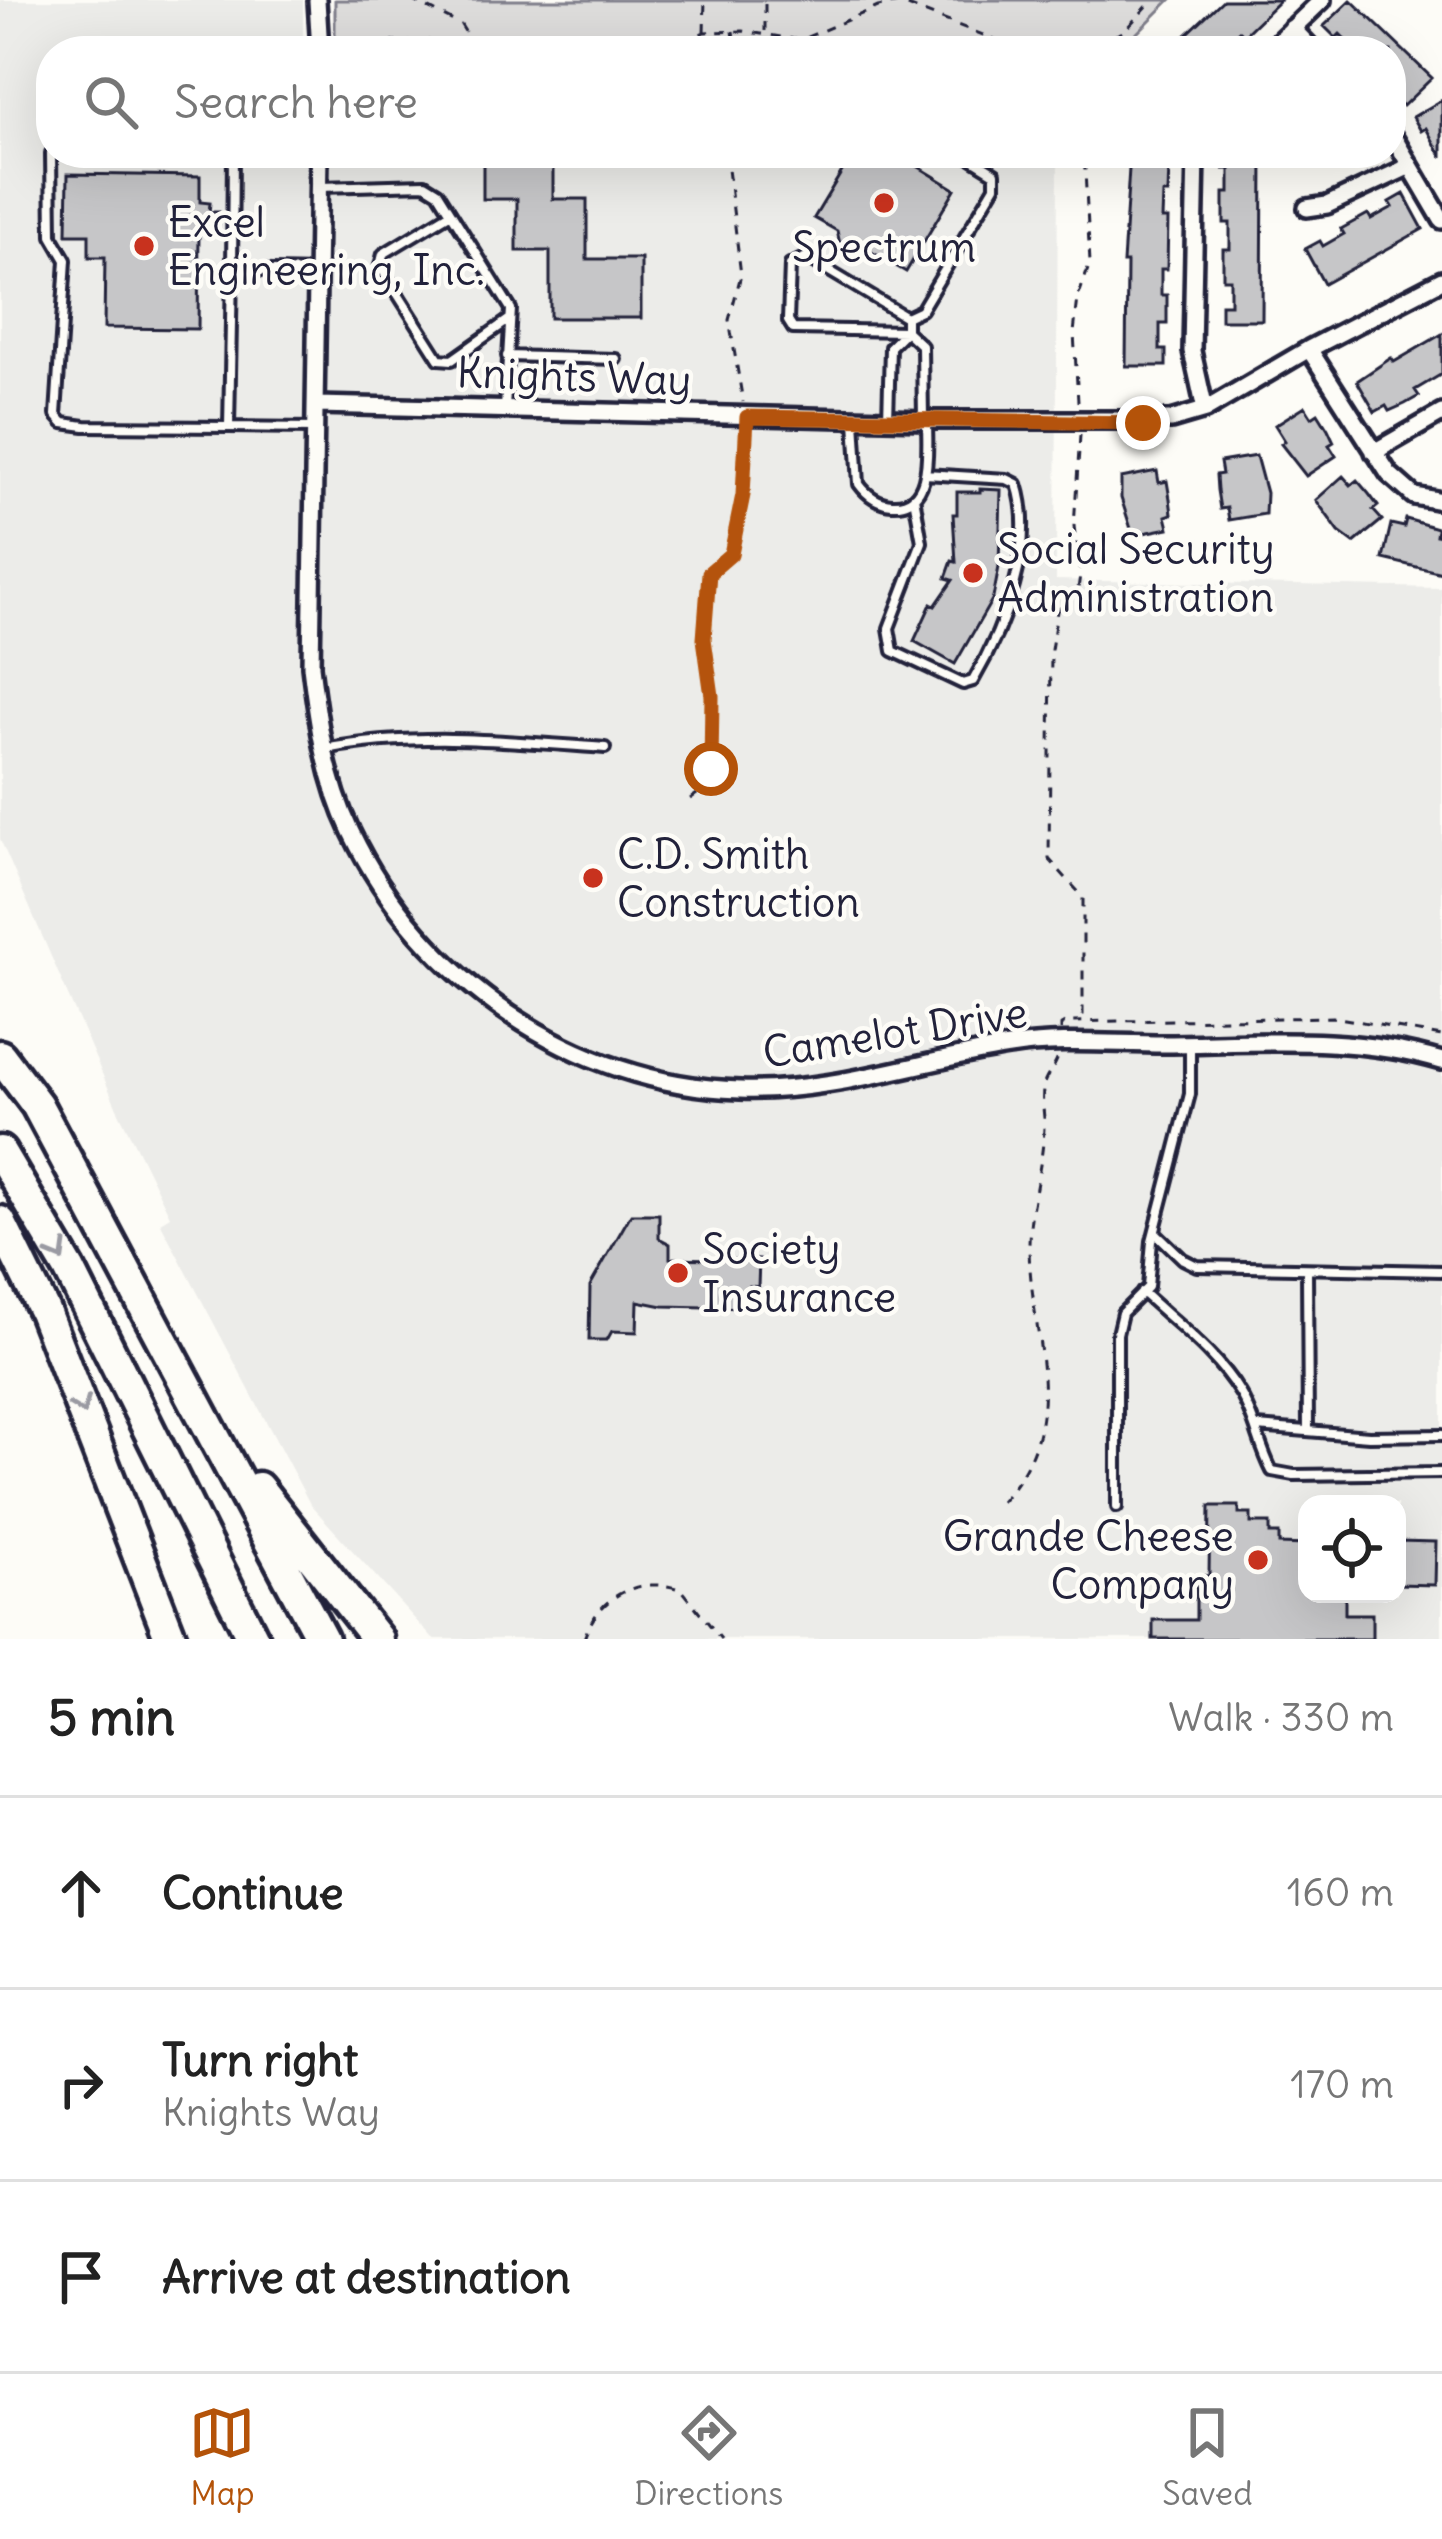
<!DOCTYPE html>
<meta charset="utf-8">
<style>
body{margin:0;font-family:Delius,sans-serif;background:#f2f2f2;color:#222}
.controls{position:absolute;right:36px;bottom:36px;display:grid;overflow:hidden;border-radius:24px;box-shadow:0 12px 48px #0002}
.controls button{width:108px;height:108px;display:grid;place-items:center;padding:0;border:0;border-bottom:3px solid #e0e0e0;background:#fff;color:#222;font:60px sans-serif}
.stop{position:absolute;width:36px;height:36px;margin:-27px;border:9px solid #b45309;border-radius:50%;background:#fff}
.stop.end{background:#b45309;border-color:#fff;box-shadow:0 3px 12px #0008}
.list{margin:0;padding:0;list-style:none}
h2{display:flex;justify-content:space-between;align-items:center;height:156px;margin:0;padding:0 48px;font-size:51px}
h2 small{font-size:39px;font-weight:400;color:#767676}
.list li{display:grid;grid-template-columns:78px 1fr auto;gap:36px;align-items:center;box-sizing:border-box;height:192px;padding:0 48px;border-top:3px solid #e0e0e0}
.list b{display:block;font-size:45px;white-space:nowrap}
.list p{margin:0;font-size:39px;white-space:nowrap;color:#767676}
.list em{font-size:39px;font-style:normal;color:#767676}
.icon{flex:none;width:66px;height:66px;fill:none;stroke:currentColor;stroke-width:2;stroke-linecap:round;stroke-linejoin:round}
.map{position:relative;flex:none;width:1442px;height:1639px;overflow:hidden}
.search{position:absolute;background:#fff;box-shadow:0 12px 48px #0002;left:36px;right:36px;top:36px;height:132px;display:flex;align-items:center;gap:30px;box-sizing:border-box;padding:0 42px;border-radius:48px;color:#767676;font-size:45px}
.sheet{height:732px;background:#fff}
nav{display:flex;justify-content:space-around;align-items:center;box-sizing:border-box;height:168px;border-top:3px solid #e0e0e0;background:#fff;font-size:33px;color:#767676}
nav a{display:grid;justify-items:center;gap:6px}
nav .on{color:#b45309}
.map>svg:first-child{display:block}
</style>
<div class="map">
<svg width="1442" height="1639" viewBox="0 0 1442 1639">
<rect width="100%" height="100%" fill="#fdfcf7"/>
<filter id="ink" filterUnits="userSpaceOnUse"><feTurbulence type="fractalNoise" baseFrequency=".00833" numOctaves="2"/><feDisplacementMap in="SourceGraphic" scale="24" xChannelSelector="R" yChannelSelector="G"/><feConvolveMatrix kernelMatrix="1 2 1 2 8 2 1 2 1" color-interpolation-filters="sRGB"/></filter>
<g filter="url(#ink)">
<path fill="#ecece9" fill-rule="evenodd" d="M0 0H303V51H51V153H1058L1056 580 1442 588V1639H433L310 1504 160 1222 170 1216 117 1108 0 839ZM1307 1504H1397V1594H1307Z"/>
<path fill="#dddcdb" stroke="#807f8b" stroke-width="3" d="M335 0H1170L1119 51H335Z"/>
<path fill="#c6c6c8" stroke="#22223b" stroke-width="3" d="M1223 0H1280L1244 35 1239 31 1218 51H1169Z
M1351 0 1432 78 1403 106 1392 95 1397 91 1391 85V51H1357L1340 34 1336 38 1324 26Z
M1442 100V157L1426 128 1421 131 1413 117Z
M483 153 553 158V199H587V259H641V318H550V251H517V199H483Z
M853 153H896L955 189 906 272 861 246 841 248 837 231 814 218Z
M1130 153H1163V164H1169L1168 194H1163L1162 219H1168L1167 269H1161V295H1167V324H1160V350H1166V366H1126L1127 263H1123Z
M1224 153H1263L1262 320H1221V304H1230V279H1223V249H1230V223H1224V193H1230V169H1224Z
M68 174 200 176V202L210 203 209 212H219V223H209V232H199L198 329 104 328 105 257H89V234H67Z
M1404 194 1423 229 1324 284 1305 249 1320 241 1323 246 1344 234 1341 229 1368 214 1371 219 1393 207 1390 202Z
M1442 334V374L1415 390 1419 396 1405 404 1389 411 1386 406 1375 412 1357 381 1391 358 1394 362Z
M1305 406 1312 417 1318 413 1328 429 1334 442 1329 445 1336 456 1306 476 1281 444 1285 441 1275 425Z
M1256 456 1266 493 1265 514 1229 520 1227 508 1220 509 1217 490 1216 475 1222 474 1220 462Z
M1157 471 1159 483 1167 481 1170 499 1172 514 1166 516 1169 528 1133 535 1121 498V478Z
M1343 476 1351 485 1357 480 1369 494 1378 506 1373 510 1382 520 1354 543 1339 532 1316 500Z
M980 489 1001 490 999 567 993 598 955 664 914 641 931 604 935 606 953 580 946 578 952 561 956 562 953 514H957V492H980Z
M1406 519 1437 528 1436 535 1442 536V573L1383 559 1391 524 1404 527Z
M631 1214H659V1238L670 1244V1258L759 1260 758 1287 750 1286 749 1308 663 1306 638 1301 637 1332 612 1331 607 1340H589L590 1286Z
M1210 1506H1239V1514H1251V1523H1270V1534H1279V1544L1307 1545V1594H1345V1614H1372V1639H1153V1620H1196V1575L1209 1576Z
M1397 1541 1436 1542 1435 1585 1397 1584Z"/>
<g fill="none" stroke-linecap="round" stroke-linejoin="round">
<defs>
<path id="lane" d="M51 153 52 236 66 260 56 415 63 423 85 426 229 427
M320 187 425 184 438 192 511 309 505 408
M451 213 383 254 380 266 439 359 452 360 510 319
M232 270 233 153
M906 317V331L793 329 788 321 790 265 806 257 906 317 921 310 995 186V173L963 153
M507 356 616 359
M888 419 890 347 906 331 922 346 923 419
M855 421 859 484C867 495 878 503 892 504 934 507 927 448 927 422
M315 428 229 427 232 270 317 272
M914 497 922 542 889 628 893 651 963 684 973 681C1004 628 1037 545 1017 484L1007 479 925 474
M325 749C419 731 510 741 605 748
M1156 1233 1183 1259 1197 1266 1442 1271
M1307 1271 1308 1431
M1142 1292C1175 1323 1216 1353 1240 1393 1255 1418 1259 1446 1272 1471L1294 1475 1442 1473
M1257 1427 1369 1436 1442 1435
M1117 1507V1334L1122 1313 1148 1287 1152 1241 1190 1094V1045"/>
<path id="street" d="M317 0 320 51
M1292 28 1314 51
M1269 51 1322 0
M1391 133 1442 220
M319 153 311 666C318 723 326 780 351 832 421 979 576 1086 740 1090 832 1093 919 1061 1009 1047 1059 1039 1112 1044 1163 1044 1256 1043 1352 1034 1442 1061
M1196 153 1192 351 1205 410
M1307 208 1327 205 1408 167
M1309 349 1389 474 1414 496 1442 501
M317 405 927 420H1171L1205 410 1309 349 1442 280
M1374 452 1442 413"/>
<path id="highway" d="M0 1056 37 1105 322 1639
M0 1152 69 1269 253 1639
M0 1222 44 1311 171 1639
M258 1488 377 1639"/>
</defs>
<use href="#lane" stroke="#22223b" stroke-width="16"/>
<use href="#street" stroke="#22223b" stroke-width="24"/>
<use href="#highway" stroke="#22223b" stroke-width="39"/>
<path stroke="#22223b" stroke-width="3" stroke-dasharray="9 9" stroke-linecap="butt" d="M412 0 461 25 472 43
M733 31 736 51
M765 31V0
M704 32 705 0
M338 45 426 40 527 51
M543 51 579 44 625 51
M669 51 704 32 743 31 800 40 878 7 900 3 1012 46 1051 50 1090 46 1123 32 1153 0
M726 153 741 275 729 320 743 402
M1078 402 1074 333 1078 298 1090 263 1084 153
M1080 435 1074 526 1080 575 1078 589 1057 611 1051 650 1049 859 1083 897V1022
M690 799 710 785C714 714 704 644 709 573L731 554 743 495 747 429
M1061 1030V1025L1067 1022 1333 1017 1442 1036
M1001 1502C1075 1419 1030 1341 1029 1246 1029 1204 1045 1162 1044 1118 1043 1107 1041 1092 1045 1081 1049 1072 1055 1067 1058 1057
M584 1639C597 1597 639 1574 682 1590L721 1639"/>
<use href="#lane" stroke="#fdfcf7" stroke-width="8"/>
<use href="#street" stroke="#fdfcf7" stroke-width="15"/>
<use href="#highway" stroke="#fdfcf7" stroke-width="30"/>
</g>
<defs><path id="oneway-chevron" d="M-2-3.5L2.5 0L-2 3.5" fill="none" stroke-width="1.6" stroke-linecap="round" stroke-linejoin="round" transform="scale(3)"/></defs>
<g stroke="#9a9aa2">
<use href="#oneway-chevron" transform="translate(59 1253) rotate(60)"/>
<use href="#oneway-chevron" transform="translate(81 1406) rotate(69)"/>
</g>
</g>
<g fill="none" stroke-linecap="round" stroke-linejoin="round" filter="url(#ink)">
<path stroke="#b45309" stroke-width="15" d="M711 769 712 696 704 639 709 573 731 554 743 495 747 417 1143 423"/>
</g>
<g fill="#c8321e" stroke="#fdfcf7" stroke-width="4.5">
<circle cx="884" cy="203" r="12"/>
<circle cx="144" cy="246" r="12"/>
<circle cx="973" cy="573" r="12"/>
<circle cx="593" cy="878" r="12"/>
<circle cx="678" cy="1273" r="12"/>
<circle cx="1258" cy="1560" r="12"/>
</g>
<g text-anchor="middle" stroke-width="9" stroke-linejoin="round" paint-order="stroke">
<g font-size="42" fill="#22223b" stroke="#fdfcf7" text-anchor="start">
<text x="168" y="237">Excel<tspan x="168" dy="48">Engineering, Inc.</tspan></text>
<text x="884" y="262" text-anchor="middle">Spectrum</text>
<text x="997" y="564">Social Security<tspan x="997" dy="48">Administration</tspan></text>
<text x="617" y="869">C.D. Smith<tspan x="617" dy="48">Construction</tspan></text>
<text x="702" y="1264">Society<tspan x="702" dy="48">Insurance</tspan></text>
<text x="1234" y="1551" text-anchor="end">Grande Cheese<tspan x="1234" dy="48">Company</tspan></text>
</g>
<g font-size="42" fill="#22223b" stroke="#fdfcf7">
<text transform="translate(574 376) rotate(2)" y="15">Knights Way</text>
<text transform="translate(895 1032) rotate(-9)" y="15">Camelot Drive</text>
</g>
</g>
</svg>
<div class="controls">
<button><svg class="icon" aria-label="locate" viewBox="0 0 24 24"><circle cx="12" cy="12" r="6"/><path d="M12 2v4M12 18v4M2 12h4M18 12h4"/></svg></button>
</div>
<div class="stop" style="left:711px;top:769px"></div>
<div class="stop end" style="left:1143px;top:423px"></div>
<div class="search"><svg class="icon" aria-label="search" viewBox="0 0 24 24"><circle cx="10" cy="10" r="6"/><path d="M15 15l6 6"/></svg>Search here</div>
</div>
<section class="sheet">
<h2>5 min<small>Walk · 330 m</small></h2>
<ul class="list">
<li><svg class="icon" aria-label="ahead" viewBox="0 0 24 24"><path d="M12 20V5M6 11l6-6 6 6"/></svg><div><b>Continue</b></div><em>160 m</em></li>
<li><svg class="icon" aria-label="right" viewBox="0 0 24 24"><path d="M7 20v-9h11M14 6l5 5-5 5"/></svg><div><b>Turn right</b><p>Knights Way</p></div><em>170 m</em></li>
<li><svg class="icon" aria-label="arrive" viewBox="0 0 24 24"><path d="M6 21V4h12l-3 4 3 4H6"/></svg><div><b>Arrive at destination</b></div></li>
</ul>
</section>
<nav>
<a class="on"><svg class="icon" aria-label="map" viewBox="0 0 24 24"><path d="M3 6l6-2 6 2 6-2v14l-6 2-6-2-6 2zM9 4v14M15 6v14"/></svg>Map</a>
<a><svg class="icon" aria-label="directions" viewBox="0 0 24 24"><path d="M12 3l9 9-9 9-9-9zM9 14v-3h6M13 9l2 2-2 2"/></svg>Directions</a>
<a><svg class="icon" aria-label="saved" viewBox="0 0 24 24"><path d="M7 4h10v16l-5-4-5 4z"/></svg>Saved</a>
</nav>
